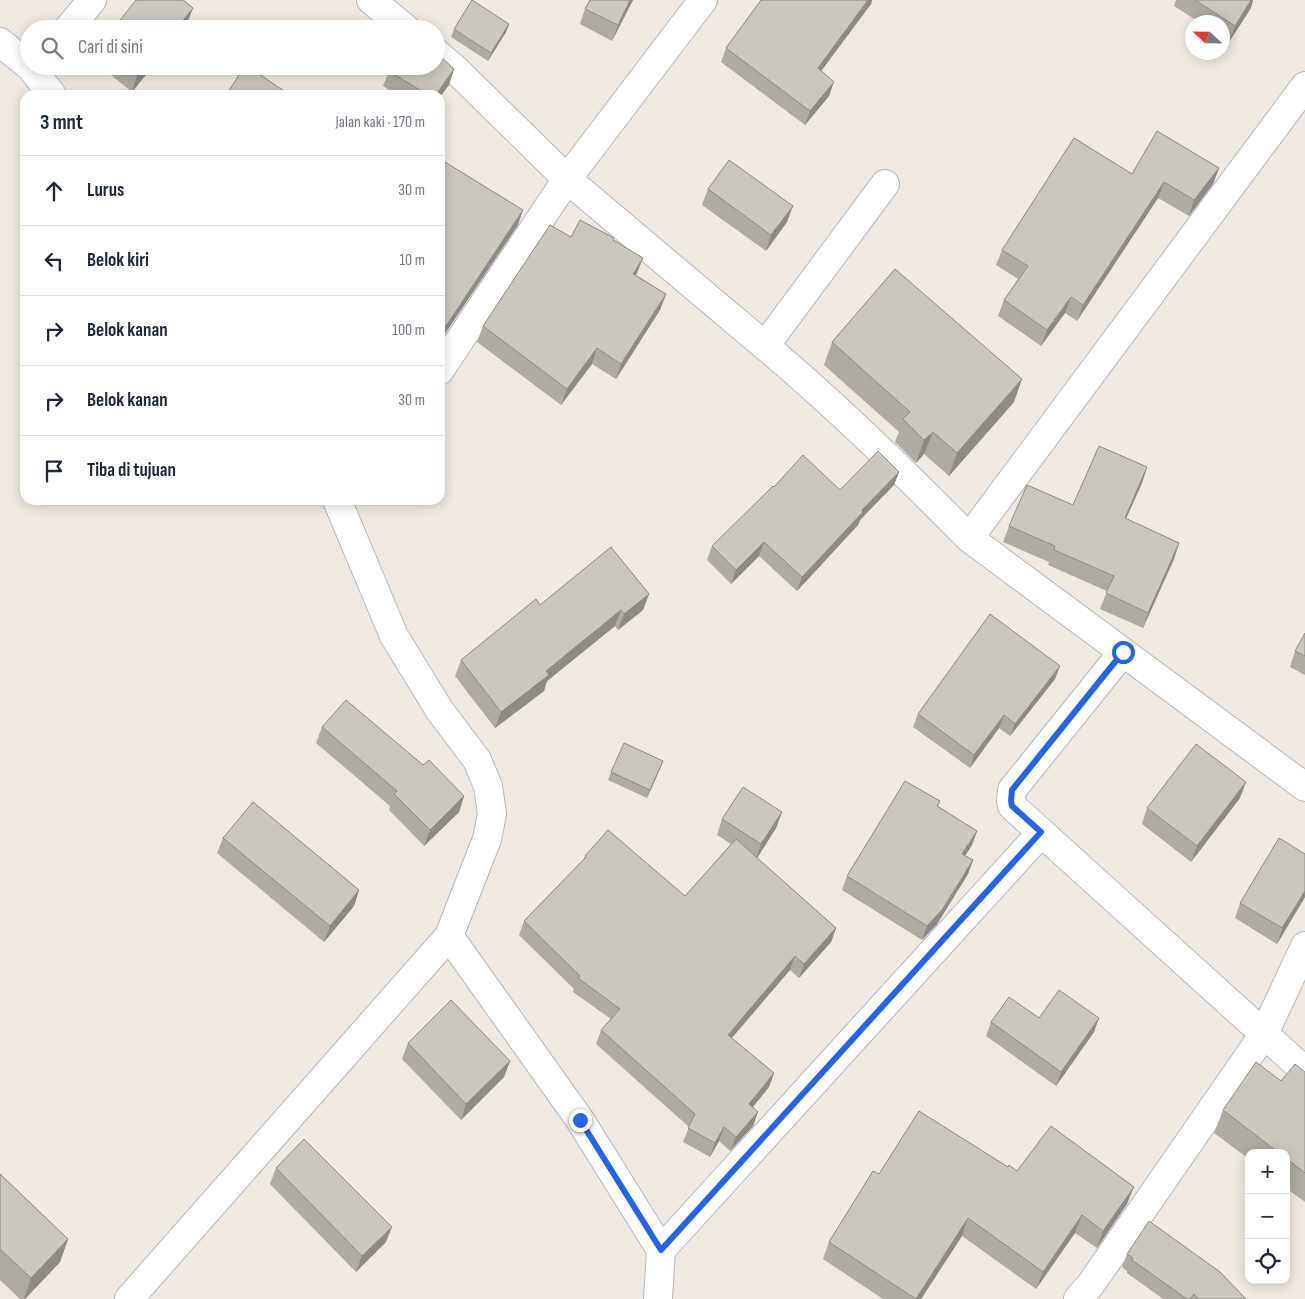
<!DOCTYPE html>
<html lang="id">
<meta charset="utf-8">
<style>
body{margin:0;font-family:"Sofia Sans Condensed",sans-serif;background:#f2f2f3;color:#1f2937}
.controls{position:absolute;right:15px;bottom:15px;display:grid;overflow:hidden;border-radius:10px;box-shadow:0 2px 12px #0003}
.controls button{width:45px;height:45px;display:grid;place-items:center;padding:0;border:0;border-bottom:1px solid #e0e1e3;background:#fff;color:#1f2937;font:25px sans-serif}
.compass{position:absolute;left:1185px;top:15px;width:45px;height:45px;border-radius:50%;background:#fff;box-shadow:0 2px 12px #0003;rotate:292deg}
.stop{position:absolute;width:15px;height:15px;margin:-11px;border:4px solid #2563eb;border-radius:50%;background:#fff}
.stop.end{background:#2563eb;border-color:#fff;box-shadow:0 1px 5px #0008}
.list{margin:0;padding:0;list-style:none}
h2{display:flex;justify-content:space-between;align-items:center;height:65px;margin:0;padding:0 20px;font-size:21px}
h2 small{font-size:16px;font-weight:400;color:#747a83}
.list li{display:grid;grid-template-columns:32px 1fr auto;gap:15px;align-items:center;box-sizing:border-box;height:70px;padding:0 20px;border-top:1px solid #e0e1e3}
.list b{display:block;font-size:19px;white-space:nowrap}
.list em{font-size:16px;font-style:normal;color:#747a83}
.icon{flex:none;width:28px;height:28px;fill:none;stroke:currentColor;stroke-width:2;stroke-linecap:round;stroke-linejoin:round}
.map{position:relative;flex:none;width:1305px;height:1299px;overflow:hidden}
.search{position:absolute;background:#fff;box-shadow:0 2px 12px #0003;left:20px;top:20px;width:425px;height:55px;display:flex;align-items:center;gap:12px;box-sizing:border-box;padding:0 18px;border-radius:28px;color:#747a83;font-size:19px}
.panel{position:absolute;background:#fff;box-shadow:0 2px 12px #0003;left:20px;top:90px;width:425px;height:415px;border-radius:15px}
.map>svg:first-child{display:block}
</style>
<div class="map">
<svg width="1305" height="1299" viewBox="0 0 1305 1299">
<rect width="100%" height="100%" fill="#efe9e1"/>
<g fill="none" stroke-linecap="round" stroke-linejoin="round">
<defs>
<path id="street" d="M371 0 406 29
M68 29 92 0
M0 42 29 66
M436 53 456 70 567 179 765 346
M30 66 52 95
M885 184 765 346C837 406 904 472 969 538L1305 86
M440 370 567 179 703 0
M969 538 1305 787
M1123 652 1012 790 1011 801 1012 806 1305 1071
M449 936 580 1120 661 1250 658 1299
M661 1250 1041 833
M129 1299 449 936 487 839 492 814 488 786 477 760 440 711 394 636 337 500
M1078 1299 1091 1284 1264 1034 1305 946"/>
</defs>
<use href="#street" stroke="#b4b7c1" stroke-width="30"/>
<use href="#street" stroke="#fff" stroke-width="28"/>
</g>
<path fill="#afaba4" d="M633 0 612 41 580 24 585 9Z
M761 0H872L871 4 821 71 829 96 805 125 721 62 726 48Z
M1176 0H1253L1251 8 1229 42 1222 37V22H1199L1174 6Z
M509 24 506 32 488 61 451 37 454 29Z
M100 66H153L132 92Z
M454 69 449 85 440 95H397L383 86 389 71Z
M440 159 518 225 440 341Z
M1219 168 1213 184 1189 216 1158 198 1077 321 1065 313 1041 346 998 316 1004 300 1018 279 996 265 1002 250 1132 174Z
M708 189 787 222 766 251 702 205Z
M571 237 614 240 643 258 636 275 666 294 660 310 616 379 592 364 561 405 477 342 483 326Z
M832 342 1014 402 949 476 924 454 916 463 895 442 899 432 824 365Z
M1147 467 1142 483 1126 519 1179 543 1174 559 1143 628 1100 609 1107 591 1048 565 1049 562 1003 542 1009 526 1073 505Z
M899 472 894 485 860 520 858 525 797 591 759 556 731 584 707 560 712 546 774 487 840 490Z
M649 594 643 610 618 630 615 626 547 681 544 691 495 728 455 676 461 660 540 605Z
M1305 633V675L1290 667 1295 651Z
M1055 679 1010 736 999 728 970 768 913 727 918 714Z
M322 727 423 765 464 796 459 812 424 846 389 810 390 806 316 743Z
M663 761 647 798 608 780 611 772Z
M1240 798 1191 862 1142 824 1147 808Z
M940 801 938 806 977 831 972 845 965 856 973 860 968 874 937 924 922 940 842 890 847 876Z
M782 812 776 828 757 858 836 928 831 942 799 978 790 970 732 1038 774 1073 769 1087 752 1107 758 1112 753 1126 730 1151 719 1141 710 1157 683 1142 689 1127 596 1044 601 1030 611 1019 573 992 574 989 519 935 524 921 584 859 585 856 685 896 731 844 717 835 722 819Z
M223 838 359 890 354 906 324 942 217 853Z
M1305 897 1277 944 1235 918 1240 903Z
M1039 1018 1094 1032 1056 1086 986 1036 991 1022Z
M408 1043 510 1061 504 1077 461 1120 402 1059Z
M1305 1072V1202L1286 1188V1153H1249V1159L1214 1133 1223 1110 1281 1081Z
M1008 1167 1017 1171 1127 1204 1097 1248 1075 1233 1036 1289 962 1236 921 1299H883L823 1259 829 1242 879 1174Z
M276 1168 386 1242 356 1272 270 1184Z
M0 1174 68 1239 60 1262 25 1299H20L0 1280Z
M1127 1254 1246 1299H1163L1127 1273V1271L1122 1267Z"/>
<path fill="#8e8b86" d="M630 0H633L612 41 618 25Z
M868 0H872L871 4 813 82 818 68Z
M1251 0H1253L1251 8 1229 42 1235 26Z
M193 8 187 24 183 29H176Z
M509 24 506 32 488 61 491 53Z
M146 66H153L132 92 137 76Z
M454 69 449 85 440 97V95H436Z
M834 82 829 96 805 125 810 111Z
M1219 168 1213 184 1189 216 1194 200Z
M1164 182 1158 198 1077 321 1083 305Z
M793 206 787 222 766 251 771 235Z
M523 210 518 225 440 341 446 326Z
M643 258 637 273 627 289 633 274Z
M666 294 660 310 616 379 621 364Z
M1071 297 1065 313 1041 346 1047 330Z
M597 348 592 364 561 405 567 389Z
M1022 379 1014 402 949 476 957 453Z
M933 432 924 454 916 463 924 440Z
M1147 467 1142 483 1119 534 1125 518Z
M899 472 894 485 860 520 858 525 797 591 802 577 862 510Z
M764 542 759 556 731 584 736 570Z
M1179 543 1174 559 1143 628 1148 613Z
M649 594 643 610 618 630 624 614Z
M621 610 615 626 547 681 544 691 495 728 501 712 546 671Z
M1060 666 1055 679 1010 736 1015 724Z
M1004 715 999 728 970 768 974 755Z
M663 761 660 769 647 798 650 790Z
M1246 782 1240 798 1191 862 1197 846Z
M464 796 459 812 424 846 430 830Z
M782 812 776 828 756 860 761 844Z
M977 831 972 845 957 868 962 854Z
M973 860 968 874 937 924 922 940 927 926Z
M359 890 354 906 324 942 330 926Z
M1305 891V897L1277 944 1282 928Z
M836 928 831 942 799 978 804 964Z
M795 956 790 970 723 1048 728 1035Z
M1099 1018 1094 1032 1056 1086 1061 1072Z
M510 1061 504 1077 461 1120 466 1104Z
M774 1073 769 1087 744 1118 749 1104Z
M758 1112 753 1126 730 1151 736 1137Z
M724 1127 719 1141 710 1157 715 1143Z
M1134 1187 1127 1204 1097 1248 1103 1231Z
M1082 1215 1075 1233 1036 1289 1043 1272Z
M968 1218 962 1236 921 1299H916Z
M392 1227 386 1242 356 1272 362 1256Z
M68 1239 60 1262 25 1299H24L31 1278Z"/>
<path fill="#cbc7bf" stroke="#8e8b86" d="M136 0H183L193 8 176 29H113Z
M472 0 509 24 491 53 454 29Z
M590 0H630L618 25 585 9Z
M761 0H868L818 68 834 82 810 111 726 48Z
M1195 0H1251L1235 26Z
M436 52 454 69 436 95H428L389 71 392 66H436Z
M125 66H146L137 76Z
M245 66H247L290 95H226Z
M1157 131 1219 168 1194 200 1164 182 1083 305 1071 297 1047 330 1004 300 1028 266 1002 250 1074 138 1132 174Z
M440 159 523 210 446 326 440 323Z
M729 160 793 206 771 235 708 189Z
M580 220 614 238 613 240 643 258 633 274 666 294 621 364 597 348 567 389 483 326 550 225 571 237Z
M895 269 1022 379 957 453 933 432 924 440 903 419 910 412 832 342Z
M1099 446 1147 467 1125 518 1179 543 1148 613 1106 593 1114 576 1054 550 1055 546 1009 526 1027 485 1073 505Z
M878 451 899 472 862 510 863 512 802 577 764 542 736 570 712 546 773 486 774 487 803 455 840 490Z
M611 547 649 594 624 614 621 610 546 671 549 675 501 712 461 660 536 599 540 605Z
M990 614 1060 666 1015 724 1004 715 974 755 918 714Z
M1305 633V656L1295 651Z
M346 700 423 765 429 760 464 796 430 830 394 794 397 791 322 727Z
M624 743 663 761 650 790 611 772Z
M1196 744 1246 782 1197 846 1147 808Z
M905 781 940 801 937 806 977 831 962 854 973 860 942 910 927 926 847 876Z
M743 787 782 812 761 844 722 819Z
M253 802 359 890 330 926 223 838Z
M608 830 685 896 736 839 836 928 804 964 795 956 728 1035 774 1073 749 1104 758 1112 736 1137 724 1127 715 1143 688 1128 695 1114 601 1030 620 1009 578 978 580 976 524 921 586 857 585 856Z
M1279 838 1305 854V891L1282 928 1240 903Z
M1059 990 1099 1018 1061 1072 991 1022 1009 997 1039 1018Z
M451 1000 510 1061 466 1104 408 1043Z
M1256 1062 1281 1081 1295 1064 1305 1072V1173L1286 1158V1153H1279L1223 1110Z
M919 1111 1008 1167 1009 1165 1017 1171 1051 1126 1134 1187 1103 1231 1082 1215 1043 1272 968 1218 916 1299 829 1242 873 1171 879 1174Z
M304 1139 392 1227 362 1256 276 1168Z
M0 1174 68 1239 31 1278 0 1249Z
M1149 1221 1220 1272 1246 1299H1198L1194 1294 1190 1299H1187L1132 1260 1133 1258 1127 1254Z"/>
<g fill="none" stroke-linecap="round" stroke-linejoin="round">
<path stroke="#2563eb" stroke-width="6" d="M580 1120 661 1250 1041 832 1012 806 1011 801 1012 790 1123 652"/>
</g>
</svg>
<div class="controls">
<button>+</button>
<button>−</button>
<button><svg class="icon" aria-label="locate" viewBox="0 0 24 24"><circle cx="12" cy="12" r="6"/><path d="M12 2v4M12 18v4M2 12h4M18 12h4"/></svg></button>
</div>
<svg class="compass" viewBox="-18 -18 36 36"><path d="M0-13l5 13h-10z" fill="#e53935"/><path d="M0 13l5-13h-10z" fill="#747a83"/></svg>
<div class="stop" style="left:1123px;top:652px"></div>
<div class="stop end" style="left:580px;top:1120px"></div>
<div class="search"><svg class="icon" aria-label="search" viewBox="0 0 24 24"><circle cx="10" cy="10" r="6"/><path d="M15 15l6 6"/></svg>Cari di sini</div>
<section class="panel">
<h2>3 mnt<small>Jalan kaki · 170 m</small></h2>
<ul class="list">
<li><svg class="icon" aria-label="ahead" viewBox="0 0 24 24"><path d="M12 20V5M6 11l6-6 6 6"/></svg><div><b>Lurus</b></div><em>30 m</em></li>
<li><svg class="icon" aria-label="left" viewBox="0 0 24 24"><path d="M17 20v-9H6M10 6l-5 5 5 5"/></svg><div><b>Belok kiri</b></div><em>10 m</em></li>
<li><svg class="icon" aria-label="right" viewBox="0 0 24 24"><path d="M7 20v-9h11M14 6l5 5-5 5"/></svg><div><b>Belok kanan</b></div><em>100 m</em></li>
<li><svg class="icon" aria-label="right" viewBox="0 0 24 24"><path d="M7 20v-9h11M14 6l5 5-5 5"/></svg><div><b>Belok kanan</b></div><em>30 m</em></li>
<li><svg class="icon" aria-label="arrive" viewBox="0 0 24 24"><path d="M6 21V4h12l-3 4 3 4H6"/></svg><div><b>Tiba di tujuan</b></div></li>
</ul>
</section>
</div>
